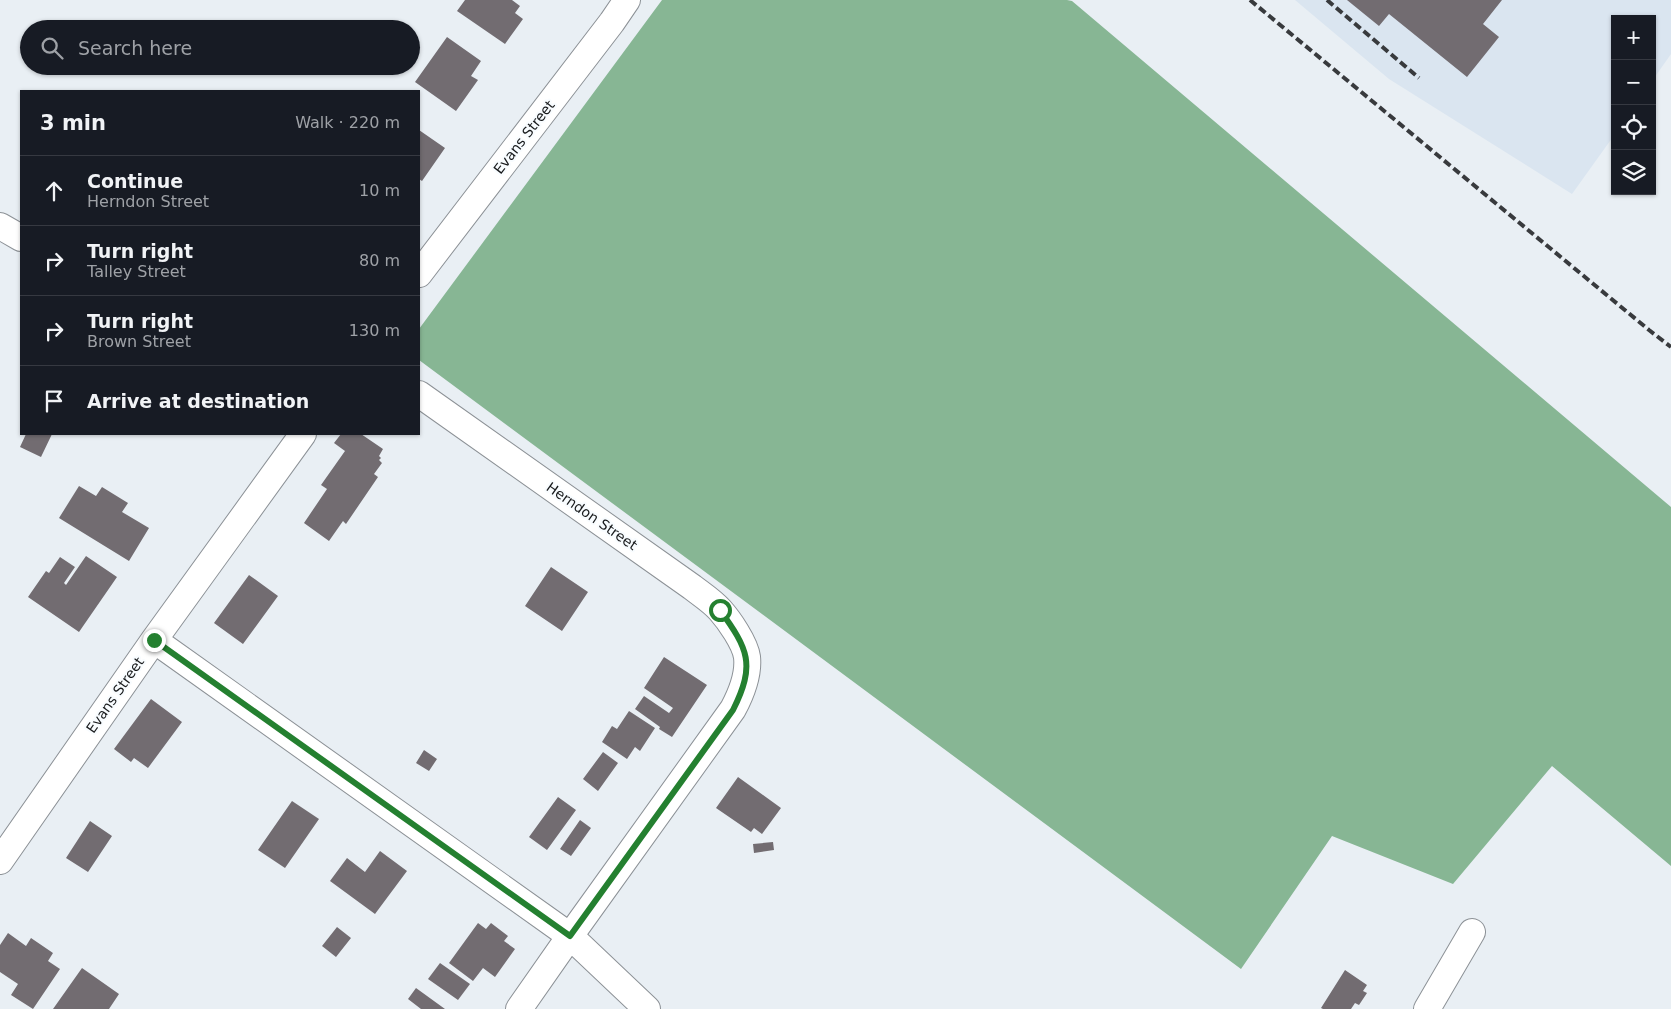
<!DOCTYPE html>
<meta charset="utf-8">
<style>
body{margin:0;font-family:"DejaVu Sans",sans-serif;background:#242831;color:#f1f3f6}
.controls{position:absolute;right:15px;top:15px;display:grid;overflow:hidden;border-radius:0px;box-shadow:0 1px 4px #0004}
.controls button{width:45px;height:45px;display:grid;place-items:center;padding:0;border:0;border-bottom:1px solid #363941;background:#171b24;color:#f1f3f6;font:25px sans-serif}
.stop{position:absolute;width:15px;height:15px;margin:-11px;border:4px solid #248030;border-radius:50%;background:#fff}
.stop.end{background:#248030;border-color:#fff;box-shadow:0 1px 5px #0008}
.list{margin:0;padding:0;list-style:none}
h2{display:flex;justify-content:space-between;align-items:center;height:65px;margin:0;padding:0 20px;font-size:21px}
h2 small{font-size:16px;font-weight:400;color:#9ea1a6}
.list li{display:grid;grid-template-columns:32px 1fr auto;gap:15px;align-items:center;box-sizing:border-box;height:70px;padding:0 20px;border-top:1px solid #363941}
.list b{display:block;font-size:19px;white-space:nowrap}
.list p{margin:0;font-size:16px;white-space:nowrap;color:#9ea1a6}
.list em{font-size:16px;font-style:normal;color:#9ea1a6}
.icon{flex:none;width:28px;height:28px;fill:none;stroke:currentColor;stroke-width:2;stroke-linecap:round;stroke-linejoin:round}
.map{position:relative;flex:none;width:1671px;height:1009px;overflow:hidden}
.search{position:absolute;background:#171b24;box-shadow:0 1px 4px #0004;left:20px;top:20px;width:400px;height:55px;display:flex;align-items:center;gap:12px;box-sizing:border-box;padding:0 18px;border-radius:28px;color:#9ea1a6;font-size:19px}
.panel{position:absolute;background:#171b24;box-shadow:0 1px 4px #0004;left:20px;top:90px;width:400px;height:345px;border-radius:0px}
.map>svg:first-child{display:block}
</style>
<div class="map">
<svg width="1671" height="1009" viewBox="0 0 1671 1009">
<rect width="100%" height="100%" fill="#e9eff4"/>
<path fill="#dae5f0" d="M1295 0H1671V54L1652 81V19H1615V134L1572 194 1389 79Z"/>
<path fill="#87b694" d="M662 0H1067L1072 1 1671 507V866L1552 766 1453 884 1332 836 1241 969 419 360V329Z"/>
<path fill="#726c71" d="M465 0H512L520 6 515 13 523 19 505 44 457 11Z
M1347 0H1502L1483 24 1499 37 1467 77 1389 14 1379 26Z
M447 37 481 61 471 76 478 80 456 111 415 82Z
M419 130 445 148 422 181 419 179Z
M26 434H52L41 457 20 447Z
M341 434H361L383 449 379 456 381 458 379 460 382 463 374 474 378 477 346 524 343 521 329 541 304 523 327 489 321 485 345 451 334 443Z
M79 486 96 496 102 487 128 503 122 512 149 528 129 561 59 518Z
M86 556 117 577 79 632 28 597 46 571 49 573 60 557 75 567 64 583 66 585Z
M551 567 588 592 562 631 525 606Z
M249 575 278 596 243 644 214 623Z
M664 657 707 685 672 737 659 729 660 727 635 709 644 696 669 713 673 708 644 688Z
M151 699 182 722 148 768 134 758 131 762 114 749Z
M629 711 655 728 640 751 635 747 627 759 602 742 612 726 617 729Z
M424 750 437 759 429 771 416 763Z
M603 752 618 763 598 791 583 779Z
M738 777 781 808 762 834 754 828 751 832 716 808Z
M558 797 576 810 547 850 529 837Z
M292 801 319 819 285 868 258 850Z
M580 820 591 828 571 856 560 849Z
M90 821 112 836 88 872 66 858Z
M773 842 774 850 754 853 753 844Z
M380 851 407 871 375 914 330 881 347 858 365 872Z
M478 923 486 929 491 923 508 936 504 941 515 949 495 977 483 968 473 981 449 963Z
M337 927 351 938 336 957 322 946Z
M8 933 26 946 31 938 53 953 48 961 60 969 33 1009 11 995 18 984 0 972V945Z
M440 963 470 984 458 1000 428 979Z
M82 968 119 994 109 1009H53Z
M1345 970 1367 985 1363 991 1367 993 1359 1005 1355 1003 1351 1009H1323L1321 1008Z
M416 988 445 1009H421L408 999Z"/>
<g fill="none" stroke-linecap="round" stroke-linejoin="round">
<defs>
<path id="minor" d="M0 226 21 238
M419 274 612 22 627 0
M419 394 692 587C701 594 712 601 720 610 729 620 745 643 747 657 749 675 741 694 733 709L570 936 519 1009
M154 640 570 936 647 1009
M0 861 154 640 303 434
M1427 1009 1472 932"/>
</defs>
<use href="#minor" stroke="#8c9196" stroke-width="28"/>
<use href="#minor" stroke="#fff" stroke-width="26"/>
<path stroke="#383a3d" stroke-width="4" stroke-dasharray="8 4" stroke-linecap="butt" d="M1250 0 1649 330 1671 347
M1327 0 1419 78"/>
</g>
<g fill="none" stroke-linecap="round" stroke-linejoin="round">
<path stroke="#248030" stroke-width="6" d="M154 640 570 936 733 710C756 664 748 649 720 610"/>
</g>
<g text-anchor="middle" stroke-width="4" stroke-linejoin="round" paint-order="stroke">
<g font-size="14" fill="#17191b" stroke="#f8fcff">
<text transform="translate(524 137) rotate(-52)" y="5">Evans Street</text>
<text transform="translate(592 516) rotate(35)" y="5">Herndon Street</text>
<text transform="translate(115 695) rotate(-55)" y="5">Evans Street</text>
</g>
</g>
</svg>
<div class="controls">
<button>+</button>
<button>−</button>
<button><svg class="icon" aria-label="locate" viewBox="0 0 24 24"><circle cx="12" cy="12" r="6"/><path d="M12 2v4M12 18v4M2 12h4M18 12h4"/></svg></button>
<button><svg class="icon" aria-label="layers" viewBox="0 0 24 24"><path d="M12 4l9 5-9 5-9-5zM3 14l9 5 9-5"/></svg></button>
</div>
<div class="stop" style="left:720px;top:610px"></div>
<div class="stop end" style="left:154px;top:640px"></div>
<div class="search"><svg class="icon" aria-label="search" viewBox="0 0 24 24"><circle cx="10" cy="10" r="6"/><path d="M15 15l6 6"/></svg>Search here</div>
<section class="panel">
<h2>3 min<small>Walk · 220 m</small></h2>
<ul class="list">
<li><svg class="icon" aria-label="ahead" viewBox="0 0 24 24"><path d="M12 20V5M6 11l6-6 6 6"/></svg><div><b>Continue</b><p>Herndon Street</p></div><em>10 m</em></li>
<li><svg class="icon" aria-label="right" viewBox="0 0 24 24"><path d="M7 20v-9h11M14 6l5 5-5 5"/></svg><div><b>Turn right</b><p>Talley Street</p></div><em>80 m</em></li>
<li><svg class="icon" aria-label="right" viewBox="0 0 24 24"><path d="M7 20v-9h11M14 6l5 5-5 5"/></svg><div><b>Turn right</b><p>Brown Street</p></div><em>130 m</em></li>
<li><svg class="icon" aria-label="arrive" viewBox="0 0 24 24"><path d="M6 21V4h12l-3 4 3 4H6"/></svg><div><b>Arrive at destination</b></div></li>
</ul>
</section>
</div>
